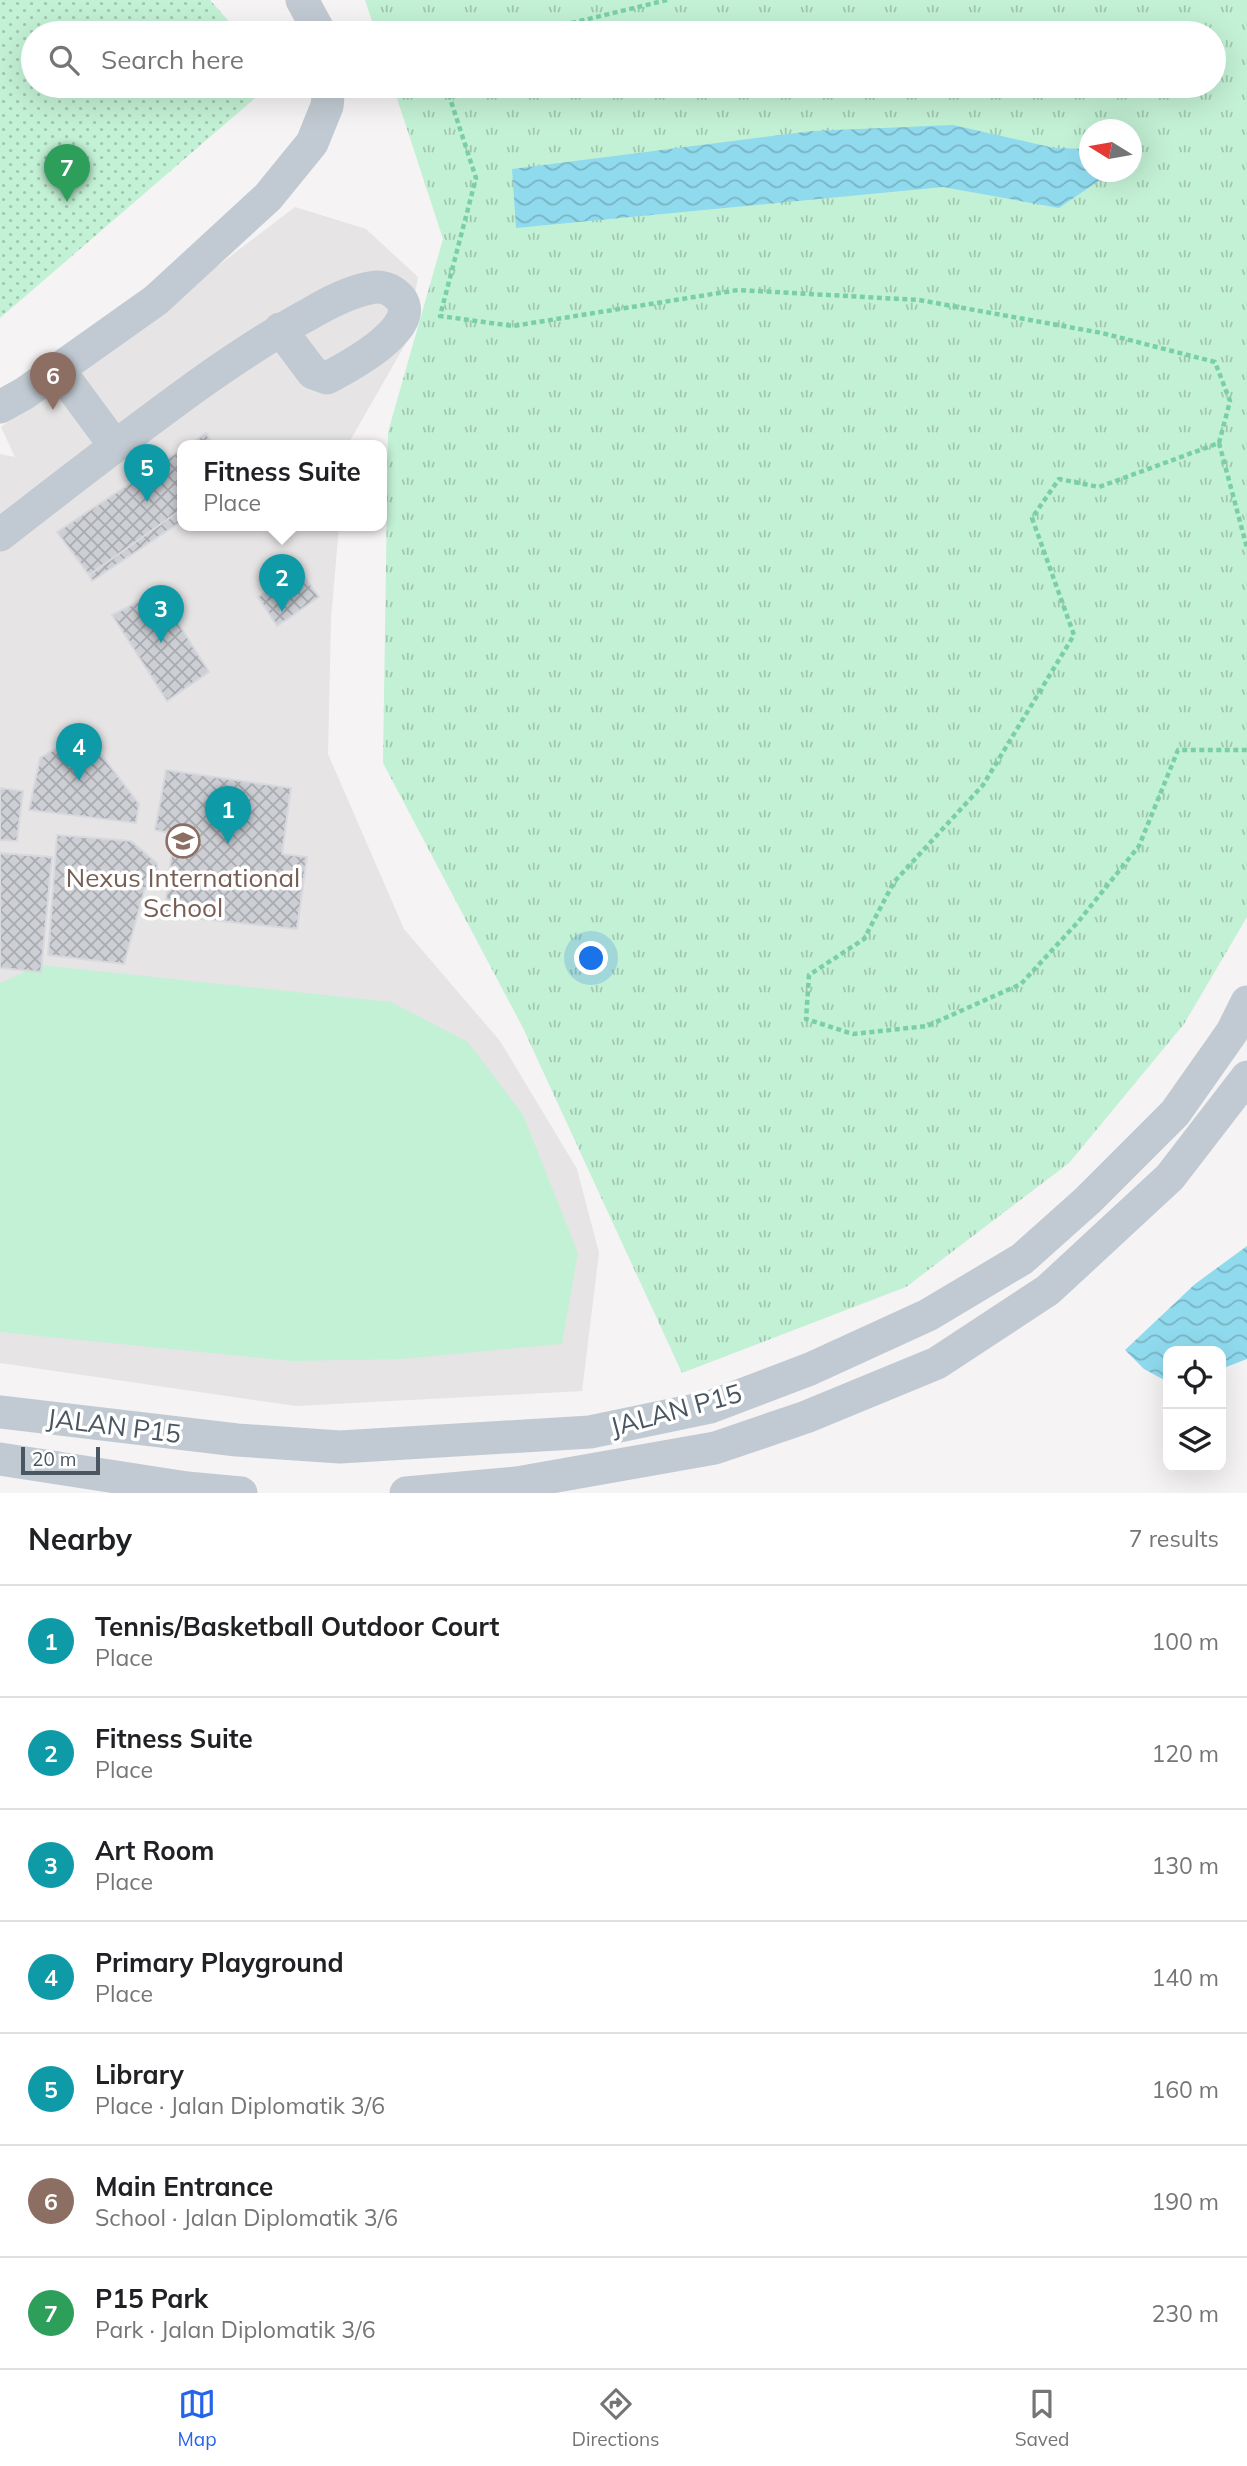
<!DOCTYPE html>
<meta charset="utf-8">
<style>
body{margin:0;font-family:Mulish,sans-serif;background:#f6f6f6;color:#202124}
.controls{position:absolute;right:21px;bottom:21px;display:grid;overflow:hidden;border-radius:14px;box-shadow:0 7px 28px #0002}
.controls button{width:63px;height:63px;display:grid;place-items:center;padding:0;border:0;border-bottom:2px solid #e0e0e0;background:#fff;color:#202124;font:35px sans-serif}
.compass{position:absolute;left:1079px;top:119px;width:63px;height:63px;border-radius:50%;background:#fff;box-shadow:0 7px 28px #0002;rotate:281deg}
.scale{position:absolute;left:21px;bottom:18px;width:79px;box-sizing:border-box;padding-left:7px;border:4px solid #4a5661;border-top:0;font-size:19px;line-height:24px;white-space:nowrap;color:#4a5661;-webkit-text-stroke:5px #fff;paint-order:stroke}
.you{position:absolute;left:592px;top:959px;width:24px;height:24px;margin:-18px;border:5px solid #fff;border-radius:50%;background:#1a73e8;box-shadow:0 0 0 10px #1a73e833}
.badge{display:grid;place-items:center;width:46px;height:46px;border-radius:50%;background:#2563eb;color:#fff;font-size:23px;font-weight:700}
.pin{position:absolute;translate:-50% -58px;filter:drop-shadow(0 2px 4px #0008)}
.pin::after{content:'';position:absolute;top:37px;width:24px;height:21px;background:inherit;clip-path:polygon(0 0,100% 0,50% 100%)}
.popup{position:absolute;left:177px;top:440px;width:210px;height:91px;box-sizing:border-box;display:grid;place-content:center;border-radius:14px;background:#fff;filter:drop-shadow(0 2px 5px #0005);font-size:23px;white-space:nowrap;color:#757577}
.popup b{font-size:26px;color:#202124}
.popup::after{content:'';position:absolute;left:50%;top:100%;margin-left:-14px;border:14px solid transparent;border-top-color:#fff}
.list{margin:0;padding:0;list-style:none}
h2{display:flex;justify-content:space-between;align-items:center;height:91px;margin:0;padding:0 28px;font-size:30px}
h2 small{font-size:23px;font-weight:400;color:#757577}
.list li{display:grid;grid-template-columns:46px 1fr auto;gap:21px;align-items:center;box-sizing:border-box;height:112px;padding:0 28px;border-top:2px solid #e0e0e0}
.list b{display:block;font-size:26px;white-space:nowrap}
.list p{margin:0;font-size:23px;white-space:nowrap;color:#757577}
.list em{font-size:23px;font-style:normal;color:#757577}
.icon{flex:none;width:38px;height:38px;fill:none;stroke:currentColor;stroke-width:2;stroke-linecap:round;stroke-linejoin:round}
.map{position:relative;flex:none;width:1247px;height:1493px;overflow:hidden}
.search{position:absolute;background:#fff;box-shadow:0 7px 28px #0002;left:21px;right:21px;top:21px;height:77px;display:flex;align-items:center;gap:18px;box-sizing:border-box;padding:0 24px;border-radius:38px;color:#757577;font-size:26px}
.sheet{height:875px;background:#fff}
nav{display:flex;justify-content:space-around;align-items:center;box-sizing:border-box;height:98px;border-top:2px solid #e0e0e0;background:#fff;font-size:19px;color:#757577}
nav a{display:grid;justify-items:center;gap:4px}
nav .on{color:#2563eb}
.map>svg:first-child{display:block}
</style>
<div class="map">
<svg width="1247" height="1493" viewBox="0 0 1247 1493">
<defs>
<pattern id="grass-tufts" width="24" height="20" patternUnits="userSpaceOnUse" patternTransform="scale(1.75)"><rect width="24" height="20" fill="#c3f1d5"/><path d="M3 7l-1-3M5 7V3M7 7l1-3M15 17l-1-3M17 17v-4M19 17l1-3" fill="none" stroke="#a0c6b0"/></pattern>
<pattern id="park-dots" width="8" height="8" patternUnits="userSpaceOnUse" patternTransform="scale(1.75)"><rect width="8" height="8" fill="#c3f1d5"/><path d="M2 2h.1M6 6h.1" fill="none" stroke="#a0c6b0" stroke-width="1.8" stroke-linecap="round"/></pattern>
<pattern id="water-waves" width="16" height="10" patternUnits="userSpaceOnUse" patternTransform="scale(1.75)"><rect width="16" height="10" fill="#90daee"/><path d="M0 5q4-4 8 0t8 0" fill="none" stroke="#78b4c4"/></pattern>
<pattern id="building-cross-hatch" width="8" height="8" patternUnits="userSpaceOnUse" patternTransform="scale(1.75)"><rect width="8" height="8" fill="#cdcfd5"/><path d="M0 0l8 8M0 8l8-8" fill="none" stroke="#a8abb0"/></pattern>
</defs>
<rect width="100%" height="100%" fill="#f5f3f3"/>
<path fill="#e6e4e5" d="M295 207 366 229 418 277 406 343 347 446H182V526H339L331 619 328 754 404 929 500 1041 577 1169 599 1253 582 1391 296 1406 0 1363V454L15 457 1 427 118 342Z"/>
<path fill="url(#grass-tufts)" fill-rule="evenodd" d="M365 0H1247V917L1184 1024 1069 1163 906 1287 682 1373 523 1028 383 763 388 432 443 239 393 86H1214V33H376ZM1090 130H1132V172H1090Z"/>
<path fill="url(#park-dots)" d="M0 0H210L239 33H33V86H269L0 318Z"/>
<path fill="#c3f1d5" d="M40 965 391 1002 468 1042 523 1115 578 1253 562 1344 401 1359 291 1361 0 1332V983Z"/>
<path fill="url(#water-waves)" d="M953 125 1054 148 1089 149 1090 172H1104L1103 178 1059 208 943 187 516 228 512 169 812 131Z
M1247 1246V1359L1221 1369V1351H1168V1382L1144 1369 1125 1350 1195 1284Z"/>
<path fill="url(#building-cross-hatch)" stroke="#d7d9de" stroke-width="2" d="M206 433 214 446H187Z
M182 449V509L89 575 57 532Z
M182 509V521L92 581 89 575Z
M300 570 319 597 277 626 258 597Z
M158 591 209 672 167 701 112 615Z
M84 732 139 804 136 823 29 810 40 758Z
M166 770 291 788 282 854 307 857 297 929 164 915 174 834 155 830Z
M0 788 23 791 17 841 0 840Z
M57 835 131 841 157 863 159 889 145 888 124 964 48 955Z
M0 853 52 857 41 972 0 968Z"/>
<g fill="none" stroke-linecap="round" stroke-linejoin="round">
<path stroke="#7ad0a6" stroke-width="4.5" stroke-dasharray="5 3.5" stroke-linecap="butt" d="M428 33 426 26 485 33
M530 33 667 0
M446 86 476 178 440 316 513 326 738 290 919 300 1102 333 1215 362 1230 401 1219 443 1099 487 1059 479 1032 518 1074 635 983 785 894 882 864 939 809 975 806 1019 853 1034 927 1026 1021 984 1078 922 1139 846 1178 750H1247
M1219 443 1247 548"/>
<path stroke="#c1cad2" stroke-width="33" d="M302 0 320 33
M59 370 115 446
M0 407 25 393 156 300 268 197 312 143 327 106 329 86
M0 535C64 485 129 435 195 387 233 360 270 335 311 313 330 302 349 292 370 288 380 285 391 289 398 296 428 325 346 368 327 378L313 373 280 329
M0 1412 237 1440 340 1447 590 1432 710 1407 810 1369 928 1315 1022 1259 1088 1200 1175 1113 1232 1032 1247 1002
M0 1459 187 1488 241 1493
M406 1493 517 1483 715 1448 806 1417 937 1363 1048 1290 1170 1177 1247 1077"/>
</g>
<defs>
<symbol id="school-ring" viewBox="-11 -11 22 22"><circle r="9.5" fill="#fff" stroke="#8d6e63" stroke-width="1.5"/><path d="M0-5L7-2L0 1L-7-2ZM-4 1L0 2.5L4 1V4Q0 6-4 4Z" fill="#8d6e63"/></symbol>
</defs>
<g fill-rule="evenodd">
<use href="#school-ring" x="164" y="822" width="38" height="38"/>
</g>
<g text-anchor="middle" stroke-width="7" stroke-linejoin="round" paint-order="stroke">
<g font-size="26" fill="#785e54" stroke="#fff">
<text x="183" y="887">Nexus International<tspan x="183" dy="30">School</tspan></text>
</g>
<g font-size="26" fill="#4a5661" stroke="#fff">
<text transform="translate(676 1410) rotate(-15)" y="9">JALAN P15</text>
<text transform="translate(114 1426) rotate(7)" y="9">JALAN P15</text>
</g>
</g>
</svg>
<div class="controls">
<button><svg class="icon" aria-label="locate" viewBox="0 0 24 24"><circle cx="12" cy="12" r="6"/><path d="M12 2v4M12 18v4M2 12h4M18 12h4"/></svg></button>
<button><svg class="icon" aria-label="layers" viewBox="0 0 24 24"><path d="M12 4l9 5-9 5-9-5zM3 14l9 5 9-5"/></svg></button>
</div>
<svg class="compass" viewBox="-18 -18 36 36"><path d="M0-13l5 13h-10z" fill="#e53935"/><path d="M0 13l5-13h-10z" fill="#757577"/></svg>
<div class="scale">20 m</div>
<div class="you"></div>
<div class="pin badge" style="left:228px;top:844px;background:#0f9aa8">1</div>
<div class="pin badge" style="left:282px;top:612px;background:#0f9aa8">2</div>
<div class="popup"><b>Fitness Suite</b>Place</div>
<div class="pin badge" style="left:161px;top:643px;background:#0f9aa8">3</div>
<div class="pin badge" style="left:79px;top:781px;background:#0f9aa8">4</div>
<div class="pin badge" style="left:147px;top:502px;background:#0f9aa8">5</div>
<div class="pin badge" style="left:53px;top:410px;background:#8d6e63">6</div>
<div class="pin badge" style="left:67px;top:202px;background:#2e9e5b">7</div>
<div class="search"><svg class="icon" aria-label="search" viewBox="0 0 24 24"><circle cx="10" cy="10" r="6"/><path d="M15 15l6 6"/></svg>Search here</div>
</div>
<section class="sheet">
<h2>Nearby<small>7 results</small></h2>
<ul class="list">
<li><span class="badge" style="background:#0f9aa8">1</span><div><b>Tennis/Basketball Outdoor Court</b><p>Place</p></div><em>100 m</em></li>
<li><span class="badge" style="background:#0f9aa8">2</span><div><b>Fitness Suite</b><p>Place</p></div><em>120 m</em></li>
<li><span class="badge" style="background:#0f9aa8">3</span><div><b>Art Room</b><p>Place</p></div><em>130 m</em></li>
<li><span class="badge" style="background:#0f9aa8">4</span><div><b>Primary Playground</b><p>Place</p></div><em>140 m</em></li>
<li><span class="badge" style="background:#0f9aa8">5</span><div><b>Library</b><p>Place · Jalan Diplomatik 3/6</p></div><em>160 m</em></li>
<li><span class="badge" style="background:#8d6e63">6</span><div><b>Main Entrance</b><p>School · Jalan Diplomatik 3/6</p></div><em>190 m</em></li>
<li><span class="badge" style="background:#2e9e5b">7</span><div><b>P15 Park</b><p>Park · Jalan Diplomatik 3/6</p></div><em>230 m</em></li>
</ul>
</section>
<nav>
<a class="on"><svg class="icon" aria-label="map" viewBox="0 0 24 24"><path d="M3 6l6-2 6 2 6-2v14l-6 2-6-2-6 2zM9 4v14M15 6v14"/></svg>Map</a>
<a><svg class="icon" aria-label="directions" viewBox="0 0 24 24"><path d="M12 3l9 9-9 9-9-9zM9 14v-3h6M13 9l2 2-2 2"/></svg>Directions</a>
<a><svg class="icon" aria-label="saved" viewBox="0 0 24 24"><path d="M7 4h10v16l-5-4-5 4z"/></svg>Saved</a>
</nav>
